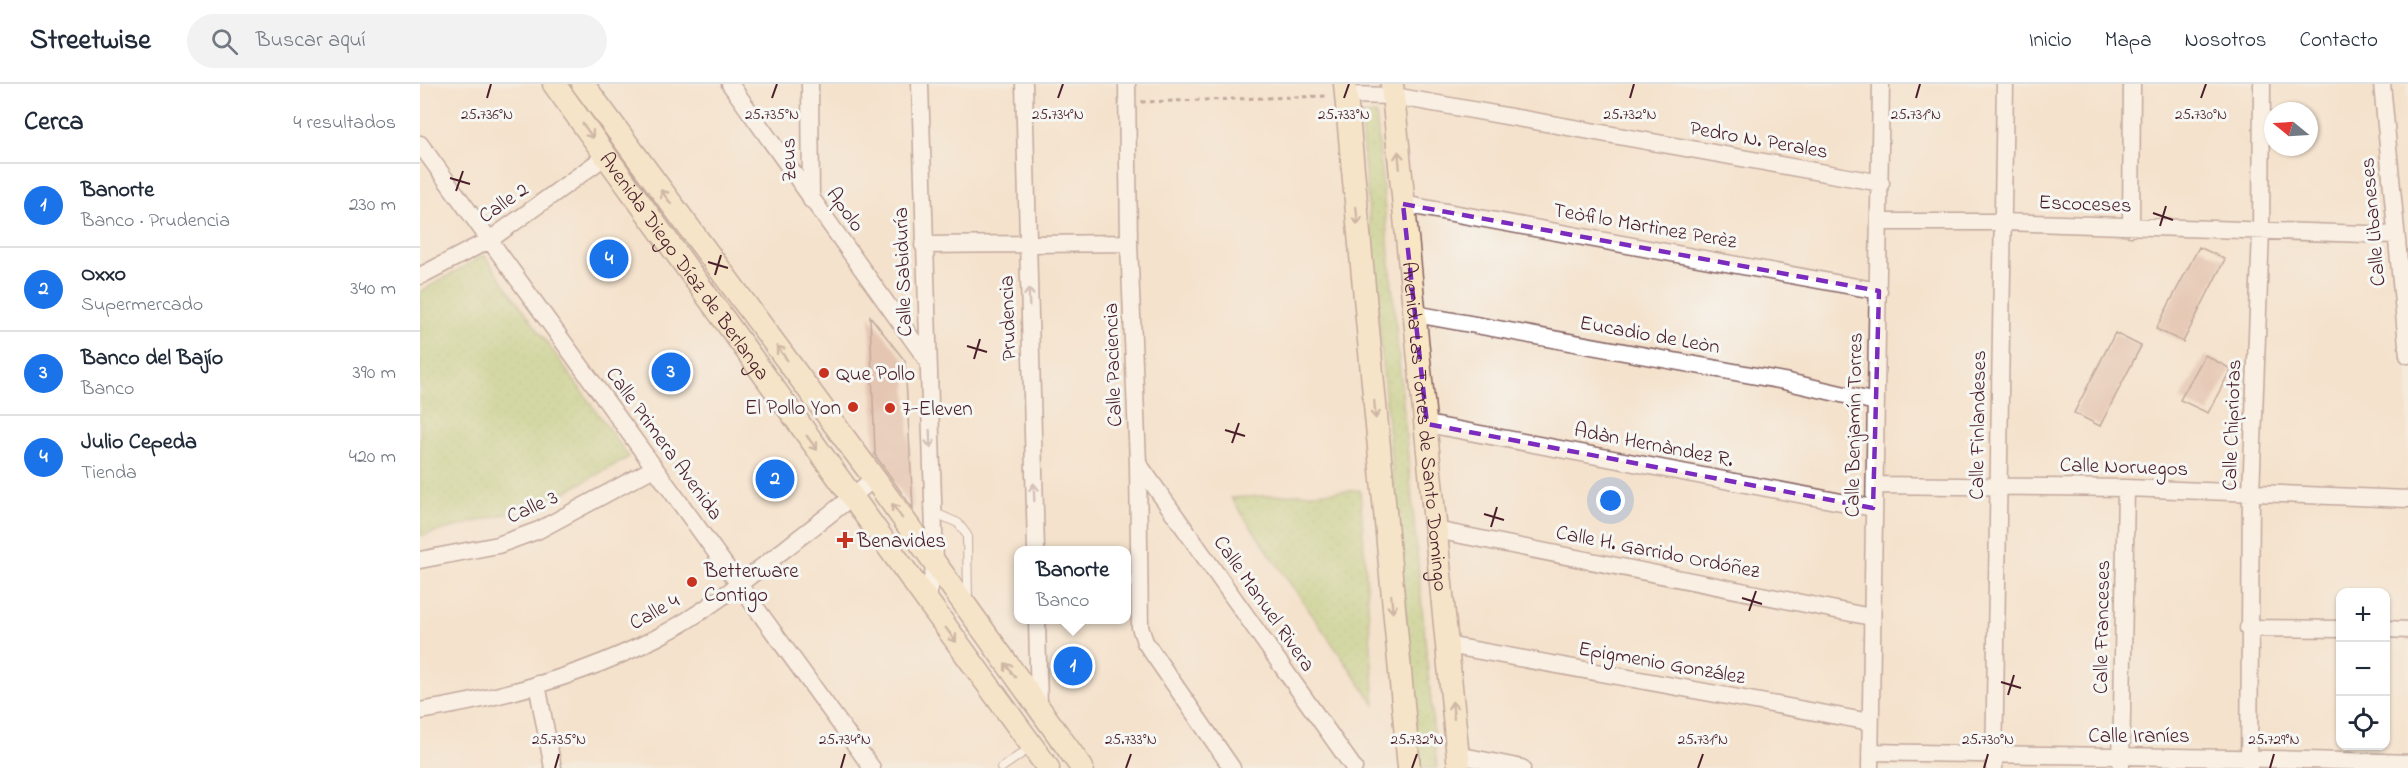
<!DOCTYPE html>
<html lang="es">
<meta charset="utf-8">
<style>
body{margin:0;font-family:"Indie Flower",sans-serif;background:#f2f2f3;color:#1f2937}
.controls{position:absolute;right:18px;bottom:18px;display:grid;overflow:hidden;border-radius:12px;box-shadow:0 2px 4px #0004}
.controls button{width:54px;height:54px;display:grid;place-items:center;padding:0;border:0;border-bottom:2px solid #e0e1e3;background:#fff;color:#1f2937;font:30px sans-serif}
.compass{position:absolute;left:1844px;top:18px;width:54px;height:54px;border-radius:50%;background:#fff;box-shadow:0 2px 4px #0004;rotate:288deg}
.you{position:absolute;left:1191px;top:417px;width:21px;height:21px;margin:-15px;border:4px solid #fff;border-radius:50%;background:#1a73e8;box-shadow:0 0 0 9px #1a73e833}
.badge{display:grid;place-items:center;width:39px;height:39px;border-radius:50%;background:#1a73e8;color:#fff;font-size:20px;font-weight:700}
.pin{position:absolute;translate:-50% -50%;border:3px solid #fff;box-shadow:0 2px 6px #0006}
.popup{position:absolute;left:594px;top:462px;width:117px;height:78px;box-sizing:border-box;display:grid;place-content:center;border-radius:12px;background:#fff;filter:drop-shadow(0 2px 4px #0005);font-size:20px;white-space:nowrap;color:#747a83}
.popup b{font-size:22px;color:#1f2937}
.popup::after{content:'';position:absolute;left:50%;top:100%;margin-left:-12px;border:12px solid transparent;border-top-color:#fff}
.list{margin:0;padding:0;list-style:none}
h2{display:flex;justify-content:space-between;align-items:center;height:78px;margin:0;padding:0 24px;font-size:26px}
h2 small{font-size:20px;font-weight:400;color:#747a83}
.list li{display:grid;grid-template-columns:39px 1fr auto;gap:18px;align-items:center;box-sizing:border-box;height:84px;padding:0 24px;border-top:2px solid #e0e1e3}
.list b{display:block;font-size:22px;white-space:nowrap}
.list p{margin:0;font-size:20px;white-space:nowrap;color:#747a83}
.list em{font-size:20px;font-style:normal;color:#747a83}
.icon{flex:none;width:33px;height:33px;fill:none;stroke:currentColor;stroke-width:2;stroke-linecap:round;stroke-linejoin:round}
.map{position:relative;flex:none;width:1988px;height:684px;overflow:hidden}
header{display:flex;align-items:center;gap:36px;box-sizing:border-box;height:84px;padding:0 30px;background:#fff;border-bottom:2px solid #e0e1e3}
header strong{font-size:28px}
nav{display:flex;gap:33px;margin-inline-start:auto;font-size:21px}
.search{width:420px;height:54px;background:#f2f2f3;display:flex;align-items:center;gap:15px;box-sizing:border-box;padding:0 21px;border-radius:33px;color:#747a83;font-size:22px}
main{display:flex}
aside{flex:1;background:#fff}
.map>svg:first-child{display:block}
</style>
<header>
<strong>Streetwise</strong>
<div class="search"><svg class="icon" aria-label="search" viewBox="0 0 24 24"><circle cx="10" cy="10" r="6"/><path d="M15 15l6 6"/></svg>Buscar aquí</div>
<nav><a>Inicio</a><a>Mapa</a><a>Nosotros</a><a>Contacto</a></nav>
</header>
<main>
<aside>
<h2>Cerca<small>4 resultados</small></h2>
<ul class="list">
<li><span class="badge">1</span><div><b>Banorte</b><p>Banco · Prudencia</p></div><em>230 m</em></li>
<li><span class="badge">2</span><div><b>Oxxo</b><p>Supermercado</p></div><em>340 m</em></li>
<li><span class="badge">3</span><div><b>Banco del Bajío</b><p>Banco</p></div><em>390 m</em></li>
<li><span class="badge">4</span><div><b>Julio Cepeda</b><p>Tienda</p></div><em>420 m</em></li>
</ul>
</aside>
<div class="map">
<svg width="1988" height="684" viewBox="0 0 1988 684">
<defs>
<pattern id="grass-dots" width="8" height="8" patternUnits="userSpaceOnUse" patternTransform="scale(1.5)"><rect width="8" height="8" fill="#accb72"/><path d="M2 2h.1M6 6h.1" fill="none" stroke="#96ae63" stroke-width="1.8" stroke-linecap="round"/></pattern>
</defs>
<rect width="100%" height="100%" fill="#f6f6f2"/>
<filter id="ink" filterUnits="userSpaceOnUse"><feTurbulence type="fractalNoise" baseFrequency=".0167" numOctaves="2"/><feDisplacementMap in="SourceGraphic" scale="12" xChannelSelector="R" yChannelSelector="G"/><feConvolveMatrix kernelMatrix="1 2 1 2 8 2 1 2 1" color-interpolation-filters="sRGB"/></filter>
<filter id="wash" filterUnits="userSpaceOnUse"><feTurbulence type="fractalNoise" baseFrequency=".008" numOctaves="4" result="noise"/><feDisplacementMap in="SourceGraphic" scale="24" xChannelSelector="R" yChannelSelector="G"/><feGaussianBlur stdDeviation="1.35" result="paint"/><feColorMatrix in="noise" values="0 0 0 0 0 0 0 0 0 0 0 0 0 0 0 0 0 1.4 0 .05"/><feComposite in="paint" operator="in"/></filter>
<g filter="url(#wash)">
<rect width="100%" height="100%" fill="#f4e2cc"/>
<path fill="url(#grass-dots)" stroke="#7b754e" stroke-width="1.5" d="M956 30 1017 684H999L940 31Z
M64 171 209 373 145 408 86 430 0 452V208Z
M940 406 955 621 811 414Z"/>
<g id="blocks">
<path fill="#d2a493" d="M1779 163 1805 175 1763 258 1736 245Z
M450 232 485 277 493 425 455 371Z
M1695 249 1721 262 1680 342 1654 329Z
M1785 271 1811 285 1788 329 1760 316Z"/>
</g>
</g>
<g filter="url(#ink)">
<use href="#blocks" fill-opacity="0" stroke="#866363" stroke-width="1.5"/>
<g fill="none" stroke-linecap="round" stroke-linejoin="round">
<defs>
<path id="lane" d="M513 428 538 439 547 451 548 516
M581 684 610 664"/>
<path id="street" d="M310 0 507 276
M390 0 391 116
M500 0 515 480 507 518
M604 0 616 466
M707 0 709 159 718 379 720 543 725 558 812 684
M1962 0 1988 271
M926 11 974 12 1461 99
M0 60 452 684
M983 120 1459 207
M1460 138H1584L1976 151
M1711 144 1712 0
M503 161 709 159
M0 192 71 155 186 72
M995 230 1364 297 1456 318
M1007 340 1453 424
M718 379 934 684
M1455 401 1706 404 1988 415
M1016 446 1451 533
M0 476 78 461 119 446 234 384
M617 536 619 624
M1828 544 1920 545
M1966 545 1988 546
M1027 561 1450 638
M117 600 133 684
M0 627C82 614 164 591 238 553 284 529 325 496 365 465 395 441 426 419 454 394
M1450 668C1629 672 1809 672 1988 679
M1038 671 1102 684
M1701 683 1706 404
M1450 684 1461 0
M1574 684 1585 0
M1829 684 1831 410 1841 147 1842 0"/>
<g id="secondary">
<path id="s1" d="M134 0 628 684"/>
<path d="M163 0 454 394 662 684"/>
<path d="M925 0 989 684"/>
<path id="s2" d="M972 0 1039 684"/>
</g>
</defs>
<use href="#lane" stroke="#866363" stroke-width="10"/>
<use href="#street" stroke="#866363" stroke-width="19"/>
<use href="#secondary" stroke="#866363" stroke-width="25"/>
<path stroke="#866363" stroke-width="3" stroke-dasharray="4.5 4.5" stroke-linecap="butt" d="M721 18 907 12"/>
<use href="#lane" stroke="#fff" stroke-width="8"/>
<use href="#street" stroke="#fff" stroke-width="16"/>
<use href="#secondary" stroke="#f9e7c3" stroke-width="22"/>
</g>
<defs><path id="oneway-shaft" d="M-6 0H5M1.5-3L5.5 0L1.5 3" fill="none" stroke-width="1.6" stroke-linecap="round" stroke-linejoin="round" transform="scale(1.5)"/></defs>
<g stroke="#a28377">
<use href="#oneway-shaft" transform="translate(168 47) rotate(54)"/>
<use href="#oneway-shaft" transform="translate(979 76) rotate(-95)"/>
<use href="#oneway-shaft" transform="translate(246 113) rotate(-127)"/>
<use href="#oneway-shaft" transform="translate(937 132) rotate(85)"/>
<use href="#oneway-shaft" transform="translate(362 269) rotate(-127)"/>
<use href="#oneway-shaft" transform="translate(955 326) rotate(85)"/>
<use href="#oneway-shaft" transform="translate(392 359) rotate(54)"/>
<use href="#oneway-shaft" transform="translate(477 427) rotate(-125)"/>
<use href="#oneway-shaft" transform="translate(972 520) rotate(85)"/>
<use href="#oneway-shaft" transform="translate(531 551) rotate(54)"/>
<use href="#oneway-shaft" transform="translate(590 586) rotate(-126)"/>
<use href="#oneway-shaft" transform="translate(1033 626) rotate(-96)"/>
</g>
<g stroke="#ae9aa0">
<use href="#oneway-shaft" transform="translate(609 213) rotate(-92)"/>
<use href="#oneway-shaft" transform="translate(510 355) rotate(88)"/>
<use href="#oneway-shaft" transform="translate(614 408) rotate(-92)"/>
</g>
</g>
<path d="M0 0H1988V684H0ZM983 120 1459 207 1453 424 1007 340Z" fill="#f4e2cc" fill-opacity=".55" fill-rule="evenodd"/>
<path fill="none" stroke="#7b2cbf" stroke-width="4.5" stroke-dasharray="12 8" stroke-linejoin="round" d="M983 120 1459 207 1453 424 1007 340Z"/>
<path fill="none" stroke="#4a1f2b" stroke-width="2" d="M67 14 71 0M352 14 357 0M638 14 643 0M924 14 929 0M1210 14 1214 0M1496 14 1500 0M1781 14 1786 0M30 94 50 100M36 107 43 87M1733 129 1753 136M1740 142 1746 122M288 178 308 184M295 191 301 171M547 262 567 268M554 275 560 255M805 346 825 352M812 359 819 339M1064 430 1084 436M1071 443 1077 423M1322 514 1342 520M1329 527 1336 507M1581 598 1601 604M1588 611 1594 591M135 684 139 670M421 684 425 670M706 684 711 670M992 684 997 670M1278 684 1283 670M1564 684 1568 670M1850 684 1854 670"/>
<g fill="#c8321e" stroke="#f6f6f2" stroke-width="2">
<circle cx="404" cy="289" r="6"/>
<circle cx="433" cy="323" r="6"/>
<circle cx="470" cy="324" r="6"/>
<path d="M422 447h6v6h6v6h-6v6h-6v-6h-6v-6h6z"/>
<circle cx="272" cy="498" r="6"/>
</g>
<g text-anchor="middle" stroke-width="6" stroke-linejoin="round" paint-order="stroke">
<g font-size="21" fill="#4a1f2b" stroke="#f6f6f2">
<text transform="translate(1339 55) rotate(10)" y="7">Pedro N. Perales</text>
<text transform="translate(368 76) rotate(-91)" y="7">Zeus</text>
<text transform="translate(83 118) rotate(-35)" y="7">Calle 2</text>
<text transform="translate(1665 119) rotate(2)" y="7">Escoceses</text>
<text transform="translate(426 125) rotate(54)" y="7">Apolo</text>
<text transform="translate(1952 138) rotate(-95)" y="7">Calle Libaneses</text>
<text transform="translate(1225 141) rotate(10)" y="7">Teòfilo Martìnez Perèz</text>
<text dy="7" stroke="none"><textPath href="#s1" startOffset="224">Avenida Diego Díaz de Berlanga</textPath></text>
<text transform="translate(482 188) rotate(-92)" y="7">Calle Sabiduría</text>
<text transform="translate(587 234) rotate(-92)" y="7">Prudencia</text>
<text transform="translate(1230 250) rotate(10)" y="7">Eucadio de Leòn</text>
<text transform="translate(692 281) rotate(-92)" y="7">Calle Paciencia</text>
<text transform="translate(1433 341) rotate(-89)" y="7">Calle Benjamín Torres</text>
<text transform="translate(1557 341) rotate(-89)" y="7">Calle Finlandeses</text>
<text transform="translate(1811 341) rotate(-88)" y="7">Calle Chipriotas</text>
<text dy="7" stroke="none"><textPath href="#s2" startOffset="344">Avenida Las Torres de Santo Domingo</textPath></text>
<text transform="translate(245 359) rotate(54)" y="7">Calle Primera Avenida</text>
<text transform="translate(1234 360) rotate(11)" y="7">Adàn Hernàndez R.</text>
<text transform="translate(1704 382) rotate(2)" y="7">Calle Noruegos</text>
<text transform="translate(112 422) rotate(-24)" y="7">Calle 3</text>
<text transform="translate(1238 467) rotate(11)" y="7">Calle H. Garrido Ordóñez</text>
<text transform="translate(845 519) rotate(55)" y="7">Calle Manuel Rivera</text>
<text transform="translate(234 527) rotate(-29)" y="7">Calle 4</text>
<text transform="translate(1681 543) rotate(-89)" y="7">Calle Franceses</text>
<text transform="translate(1242 578) rotate(10)" y="7">Epigmenio González</text>
<text x="1719" y="658">Calle Iraníes</text>
</g>
<g font-size="21" fill="#4a1f2b" stroke="#f6f6f2" text-anchor="start">
<text x="416" y="296">Que Pollo</text>
<text x="421" y="330" text-anchor="end">El Pollo Yon</text>
<text x="482" y="331">7-Eleven</text>
<text x="437" y="463">Benavides</text>
<text x="284" y="493">Betterware<tspan x="284" dy="24">Contigo</tspan></text>
</g>
</g>
<g font-size="15" text-anchor="middle" fill="#4a1f2b" stroke="#f6f6f2" stroke-width="6" stroke-linejoin="round" paint-order="stroke">
<text x="67" y="35">25.736°N</text>
<text x="352" y="35">25.735°N</text>
<text x="638" y="35">25.734°N</text>
<text x="924" y="35">25.733°N</text>
<text x="1210" y="35">25.732°N</text>
<text x="1496" y="35">25.731°N</text>
<text x="1781" y="35">25.730°N</text>
<text x="139" y="660">25.735°N</text>
<text x="425" y="660">25.734°N</text>
<text x="711" y="660">25.733°N</text>
<text x="997" y="660">25.732°N</text>
<text x="1283" y="660">25.731°N</text>
<text x="1568" y="660">25.730°N</text>
<text x="1854" y="660">25.729°N</text>
</g>
</svg>
<div class="controls">
<button>+</button>
<button>−</button>
<button><svg class="icon" aria-label="locate" viewBox="0 0 24 24"><circle cx="12" cy="12" r="6"/><path d="M12 2v4M12 18v4M2 12h4M18 12h4"/></svg></button>
</div>
<svg class="compass" viewBox="-18 -18 36 36"><path d="M0-13l5 13h-10z" fill="#e53935"/><path d="M0 13l5-13h-10z" fill="#747a83"/></svg>
<div class="you"></div>
<div class="pin badge" style="left:653px;top:582px">1</div>
<div class="popup"><b>Banorte</b>Banco</div>
<div class="pin badge" style="left:355px;top:395px">2</div>
<div class="pin badge" style="left:251px;top:288px">3</div>
<div class="pin badge" style="left:189px;top:175px">4</div>
</div>
</main>
